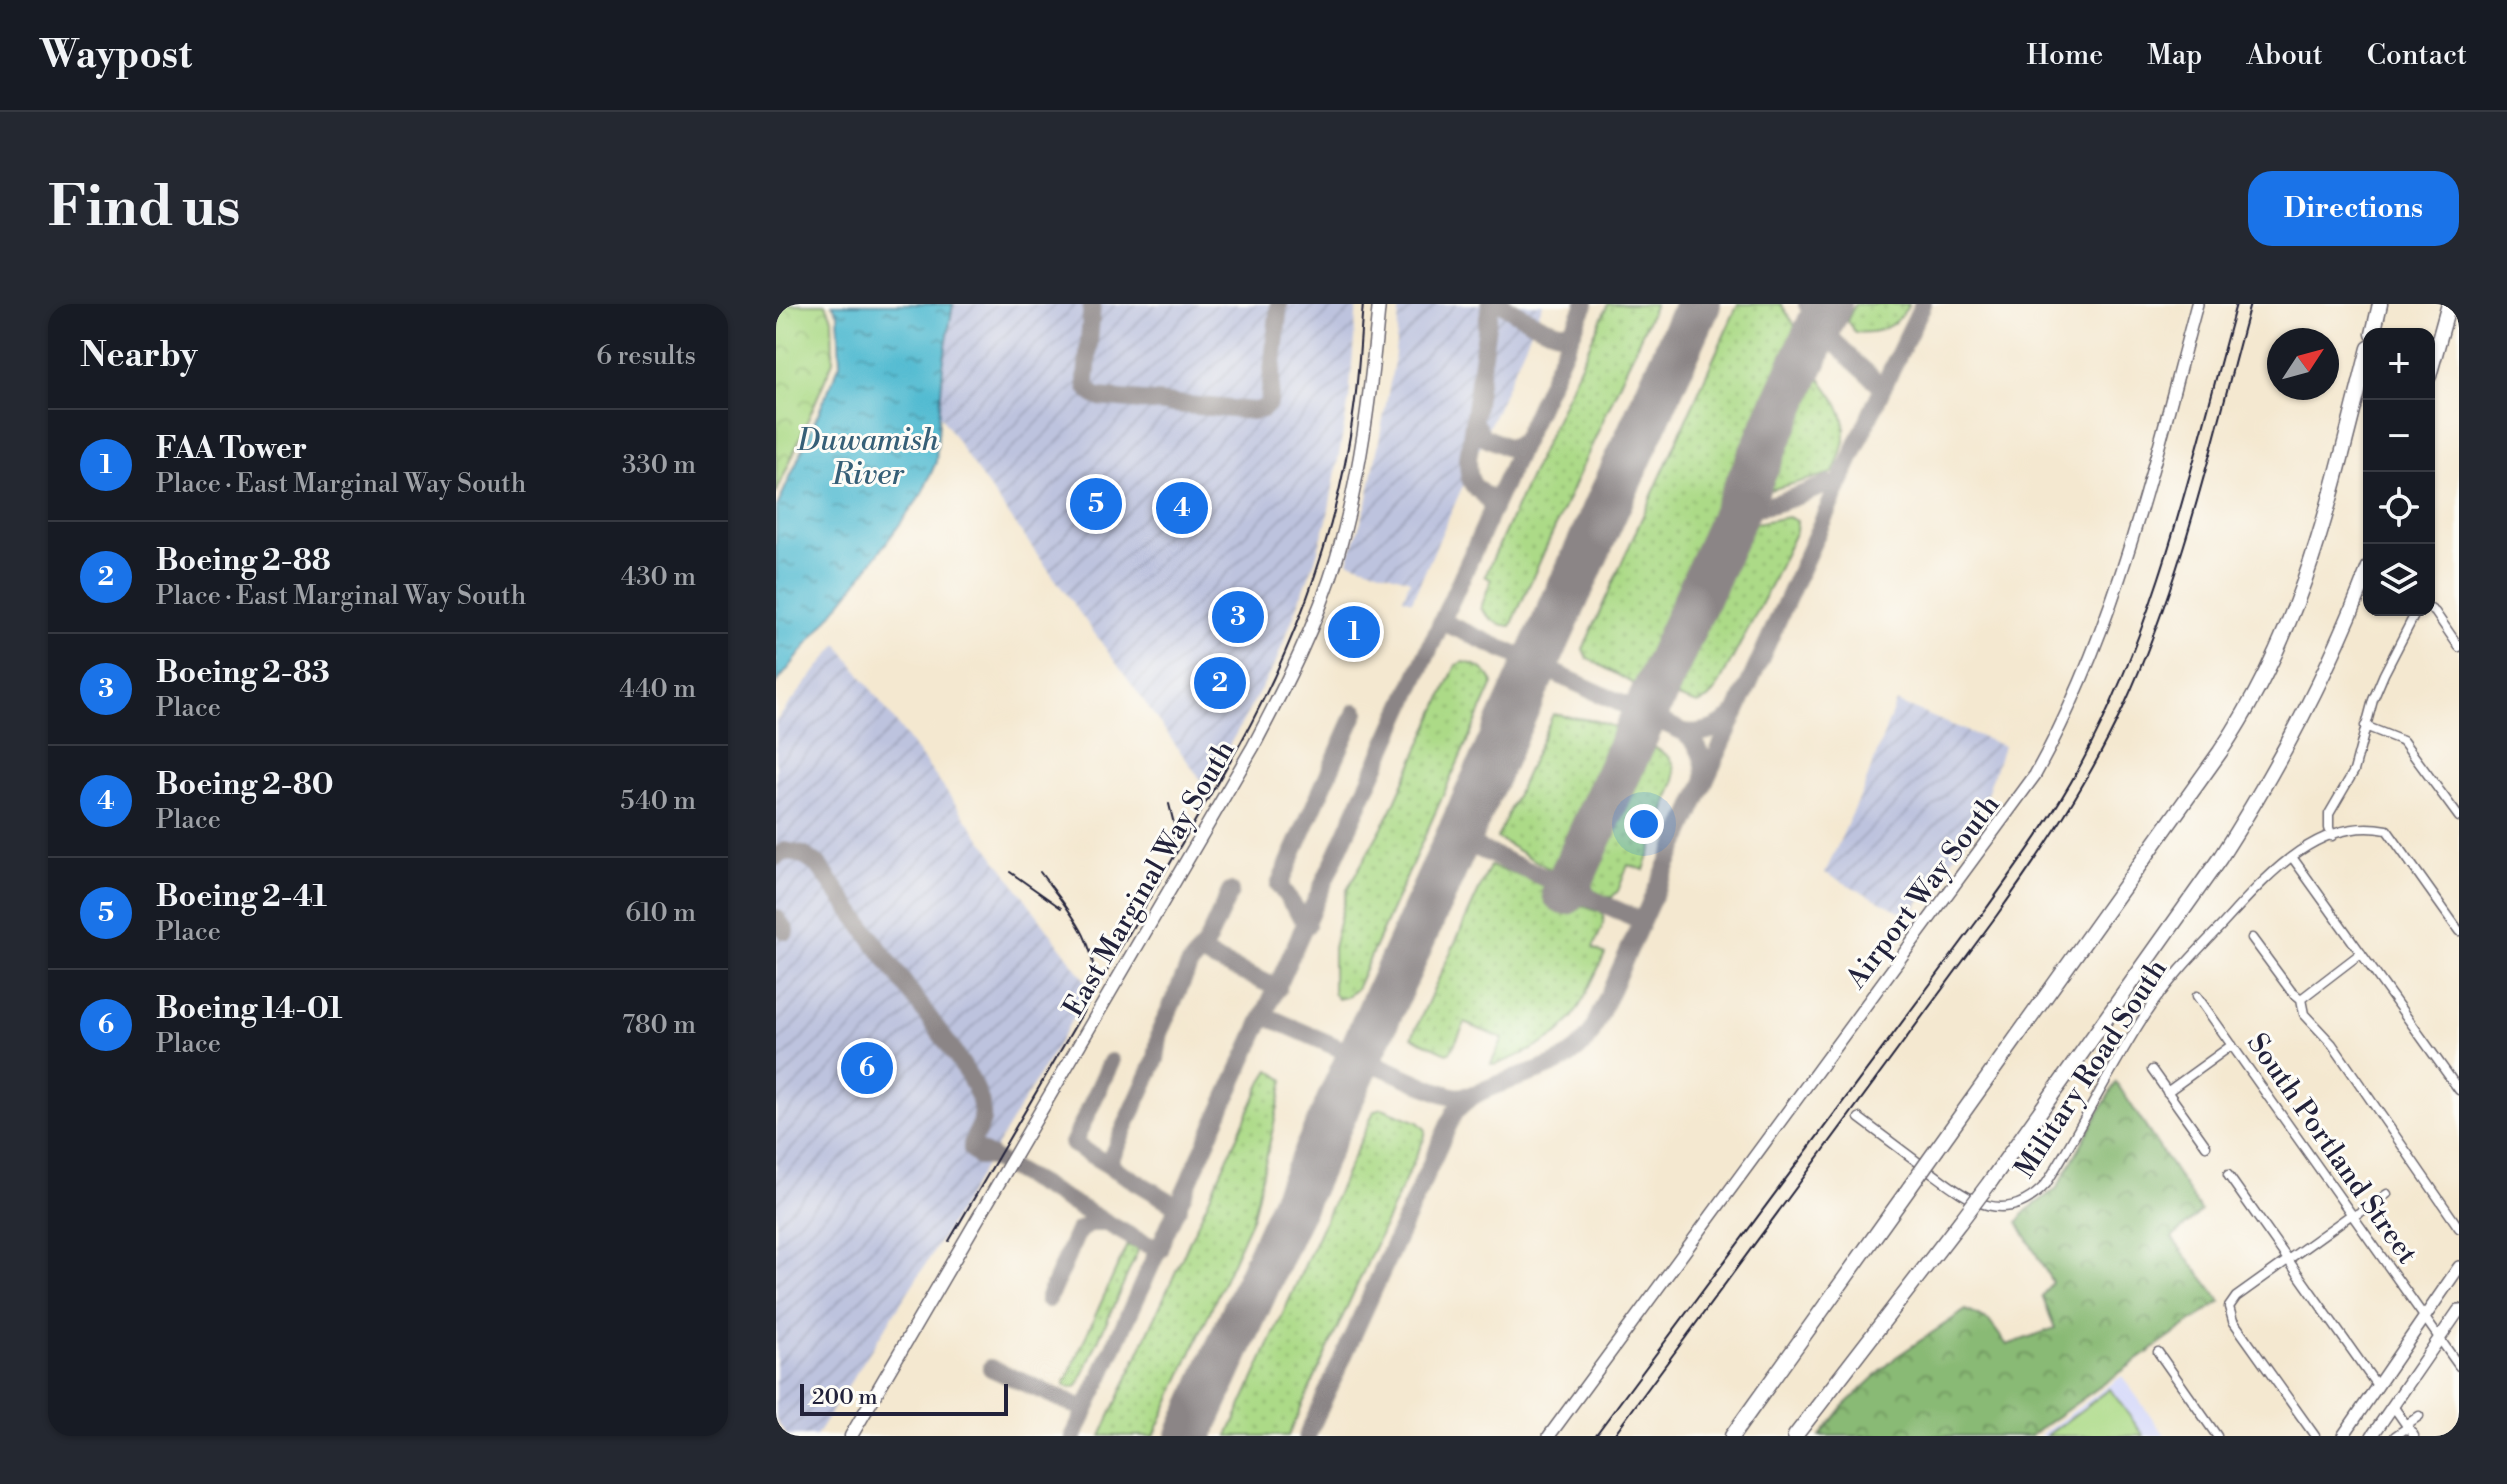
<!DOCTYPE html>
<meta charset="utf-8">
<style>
body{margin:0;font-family:"Libre Bodoni",serif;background:#242831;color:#f1f3f6}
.controls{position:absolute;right:24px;top:24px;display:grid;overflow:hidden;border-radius:16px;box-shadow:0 2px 6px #0004}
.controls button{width:72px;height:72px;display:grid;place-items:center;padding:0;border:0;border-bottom:2px solid #363941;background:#171b24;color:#f1f3f6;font:40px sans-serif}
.compass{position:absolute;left:1491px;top:24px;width:72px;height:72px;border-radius:50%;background:#171b24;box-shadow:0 2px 6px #0004;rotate:54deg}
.scale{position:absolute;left:24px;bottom:20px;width:208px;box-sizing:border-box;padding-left:8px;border:4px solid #22223b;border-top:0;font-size:22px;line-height:28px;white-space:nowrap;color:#22223b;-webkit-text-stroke:6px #fdfcf7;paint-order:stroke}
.you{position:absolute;left:868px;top:520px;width:28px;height:28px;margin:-20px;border:6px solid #fff;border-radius:50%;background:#1a73e8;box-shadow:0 0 0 12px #1a73e833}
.badge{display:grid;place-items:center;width:52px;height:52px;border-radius:50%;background:#1a73e8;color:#fff;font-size:26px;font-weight:700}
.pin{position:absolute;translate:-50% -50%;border:4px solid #fff;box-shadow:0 2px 8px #0006}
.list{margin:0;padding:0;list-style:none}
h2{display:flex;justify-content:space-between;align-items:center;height:104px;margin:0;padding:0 32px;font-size:34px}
h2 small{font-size:26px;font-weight:400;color:#9ea1a6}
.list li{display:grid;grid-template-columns:52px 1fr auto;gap:24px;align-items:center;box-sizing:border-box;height:112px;padding:0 32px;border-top:2px solid #363941}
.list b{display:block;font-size:30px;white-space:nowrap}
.list p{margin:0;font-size:26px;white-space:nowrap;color:#9ea1a6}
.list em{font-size:26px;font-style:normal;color:#9ea1a6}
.icon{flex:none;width:44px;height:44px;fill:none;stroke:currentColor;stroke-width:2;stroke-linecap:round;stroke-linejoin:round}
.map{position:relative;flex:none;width:1683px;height:1132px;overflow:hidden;border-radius:24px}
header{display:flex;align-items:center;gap:48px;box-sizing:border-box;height:112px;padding:0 40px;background:#171b24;border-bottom:2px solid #363941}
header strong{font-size:38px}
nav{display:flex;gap:44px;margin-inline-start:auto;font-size:28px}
.intro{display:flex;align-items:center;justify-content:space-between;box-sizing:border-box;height:192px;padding:0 48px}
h1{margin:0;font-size:56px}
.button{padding:20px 36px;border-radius:24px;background:#1a73e8;color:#fff;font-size:28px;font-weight:700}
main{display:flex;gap:48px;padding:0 48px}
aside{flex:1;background:#171b24;border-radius:24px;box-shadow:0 2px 6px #0004}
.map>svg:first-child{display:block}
</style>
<header>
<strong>Waypost</strong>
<nav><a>Home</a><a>Map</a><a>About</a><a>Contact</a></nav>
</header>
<div class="intro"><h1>Find us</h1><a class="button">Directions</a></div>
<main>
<aside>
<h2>Nearby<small>6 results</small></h2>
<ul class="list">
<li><span class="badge">1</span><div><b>FAA Tower</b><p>Place · East Marginal Way South</p></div><em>330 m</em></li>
<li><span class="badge">2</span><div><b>Boeing 2-88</b><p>Place · East Marginal Way South</p></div><em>430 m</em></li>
<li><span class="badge">3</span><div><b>Boeing 2-83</b><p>Place</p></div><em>440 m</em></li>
<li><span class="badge">4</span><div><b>Boeing 2-80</b><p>Place</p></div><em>540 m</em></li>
<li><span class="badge">5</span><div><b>Boeing 2-41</b><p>Place</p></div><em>610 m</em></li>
<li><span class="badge">6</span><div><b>Boeing 14-01</b><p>Place</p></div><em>780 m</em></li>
</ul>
</aside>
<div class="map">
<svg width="1683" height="1132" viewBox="0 0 1683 1132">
<defs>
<pattern id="industrial-furrows" width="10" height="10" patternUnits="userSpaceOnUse" patternTransform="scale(2)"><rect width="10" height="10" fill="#bdc3de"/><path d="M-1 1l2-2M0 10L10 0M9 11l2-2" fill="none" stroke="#a2a7bf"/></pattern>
<pattern id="grass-dots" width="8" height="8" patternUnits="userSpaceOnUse" patternTransform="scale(2)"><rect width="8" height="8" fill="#acda87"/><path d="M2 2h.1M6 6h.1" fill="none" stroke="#94bb75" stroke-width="1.8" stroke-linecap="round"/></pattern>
<pattern id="forest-crowns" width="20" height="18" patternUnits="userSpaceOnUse" patternTransform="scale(2)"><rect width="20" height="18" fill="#89ba74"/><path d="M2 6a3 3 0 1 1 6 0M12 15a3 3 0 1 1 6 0" fill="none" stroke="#709760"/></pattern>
<pattern id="park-crowns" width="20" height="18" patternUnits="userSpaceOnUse" patternTransform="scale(2)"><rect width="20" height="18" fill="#acda87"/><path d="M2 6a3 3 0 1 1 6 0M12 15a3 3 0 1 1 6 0" fill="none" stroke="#94bb75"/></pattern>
<pattern id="water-ripples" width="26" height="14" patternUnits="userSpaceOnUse" patternTransform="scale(2)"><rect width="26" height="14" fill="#53bbd1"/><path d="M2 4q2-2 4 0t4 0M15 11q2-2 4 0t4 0" fill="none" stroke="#4498ab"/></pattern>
</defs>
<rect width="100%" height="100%" fill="#fdfcf7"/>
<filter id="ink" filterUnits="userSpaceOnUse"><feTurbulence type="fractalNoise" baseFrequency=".0125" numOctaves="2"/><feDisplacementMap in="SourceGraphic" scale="16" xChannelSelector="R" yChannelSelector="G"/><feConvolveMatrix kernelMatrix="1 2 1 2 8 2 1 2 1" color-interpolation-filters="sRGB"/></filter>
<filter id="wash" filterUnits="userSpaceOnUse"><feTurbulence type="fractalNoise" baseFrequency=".006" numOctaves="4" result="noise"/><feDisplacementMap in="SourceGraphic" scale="32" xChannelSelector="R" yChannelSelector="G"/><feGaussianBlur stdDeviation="1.8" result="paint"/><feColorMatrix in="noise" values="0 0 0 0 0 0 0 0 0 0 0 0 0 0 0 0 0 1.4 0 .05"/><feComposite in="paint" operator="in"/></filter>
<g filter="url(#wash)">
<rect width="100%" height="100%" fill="#f4e8d0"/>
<path fill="#d4d8f9" d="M1346 1072 1389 1132H1263Z"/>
<path fill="url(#industrial-furrows)" d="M177 0H581L573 96 551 216 538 259 500 358 430 483 195 159 163 109 167 61Z
M624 0H767L636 297 627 294 634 276 572 257 591 199 618 58Z
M62 340 315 684 158 947 40 1132H11L0 1116V417Z
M1120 398 1227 442 1206 505 1193 533 1133 612 1049 569 1087 486Z"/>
<path fill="url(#grass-dots)" stroke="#677e61" stroke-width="2" d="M832 0H879L735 322C720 321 714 315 705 304L715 276 709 272Z
M962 0H1005L1021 25 860 381 811 354 807 345Z
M1079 0H1133C1121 22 1103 31 1079 28L1071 17Z
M1043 73C1072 111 1077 123 1057 169L990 187Z
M1012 213 1021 217 1020 227 987 297 941 384 932 395 922 400 898 392 975 220Z
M688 358C702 361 712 366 717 380L580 685 570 693 562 695 557 689V644L571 586 615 507 680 361Z
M777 410 820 417 842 424 781 559 775 566 721 534Z
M874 441C893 452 900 453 899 477L868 566 852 561 842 587 836 593H830L812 584 813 575Z
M714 562 769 580 768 585 820 607 823 604C834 616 822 630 817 644L829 650C795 721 796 732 719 761L715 760 727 735 689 719 675 747 671 749 636 733Z
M494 766 508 776 477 912 378 1132H325L485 780Z
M606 804 642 818 650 826 648 835 512 1132H452L598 807Z
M351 941 362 945 361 949 302 1082 295 1084 288 1081Z"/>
<path fill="url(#forest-crowns)" stroke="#566e58" stroke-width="2" d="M1340 778 1425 907 1396 934 1445 997 1254 1132H1044L1067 1103 1120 1053 1190 1006 1213 1017 1231 1041 1279 1024 1266 992 1276 978 1242 918 1250 907 1281 884Z"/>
<path fill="url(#park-crowns)" stroke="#677e61" stroke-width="2" d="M0 0H50L56 14 57 57 0 190V36L3 25Z"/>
<path fill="#acda87" stroke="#677e61" stroke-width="2" d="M1334 1085 1368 1132H1270Z"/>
<path fill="url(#water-ripples)" stroke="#3a6e86" stroke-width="2" d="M56 0H177L167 61 160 158 146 190 79 281 0 380V205L64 60 62 9Z"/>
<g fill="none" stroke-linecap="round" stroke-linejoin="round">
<path stroke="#8b8586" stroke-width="18" d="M316 0 310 76C310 85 314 89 322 93L478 107 487 105 493 99 503 0
M714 0 692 155C692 194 707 179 717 205
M727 0C737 8 775 29 787 28 794 28 794 26 799 22
M1031 0C1050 34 1078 58 1107 83
M698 119 707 132 732 144 747 138
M964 201C990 209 1028 188 1053 180L1062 183
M667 318 908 428C928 431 944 425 958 410
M908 428C923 440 929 454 929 474
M681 535 866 617
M0 553 9 547 27 551 43 562 175 744C188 764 208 790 206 815 205 826 195 833 196 845L203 853 214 852
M802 559 800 575 812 592
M0 614 10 627
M531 621 503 581 580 408
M424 649 502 684
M490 712 663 788 680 793 698 791
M335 758 297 840 403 903
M204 847 361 936 384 946
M332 861 380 755 384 727 413 662 430 640 454 588
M272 995 302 927 315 919H332
M215 1064 310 1106
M298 1132 809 0
M531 1132 678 809C711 767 783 779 815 730L1107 83 1147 0"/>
<path stroke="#8b8586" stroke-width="46" d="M789 588 1053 0
M413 1132 922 0"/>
</g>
</g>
<g filter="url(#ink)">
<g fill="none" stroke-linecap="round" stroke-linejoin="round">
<defs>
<path id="minor" d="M1653 304 1659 308 1683 343
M1589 422 1627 437 1683 513
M1556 532 1553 524V510L1578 467 1597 396 1608 370 1641 306
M1516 553 1683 786
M1476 634 1515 687 1525 695 1528 710 1556 740 1683 924
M1421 692 1683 1062
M1525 695 1585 649
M1376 766 1430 842
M1391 788 1456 741
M1083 814C1104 830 1126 846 1147 862 1187 891 1226 928 1270 880 1305 825 1333 766 1369 711 1390 679 1417 651 1444 623 1486 578 1540 511 1611 526L1683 627
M1452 871 1602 1083
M1578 912 1611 890
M1382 1048 1441 1132
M1617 1102 1638 1132
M1630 1121 1643 1112
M1539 1132 1457 1017 1453 1003 1460 993 1576 910
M1619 1132 1632 1123"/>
<path id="secondary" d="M773 1132 1259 471C1341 323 1377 162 1421 0
M1567 1132 1683 963
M1596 1132 1683 1006"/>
<path id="primary" d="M75 1132 477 443C509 382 541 320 561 253 585 171 595 85 603 0"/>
<path id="motorway" d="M1597 30 1604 0
M1653 72 1673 0
M1161 845 1444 448C1529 322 1556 188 1593 44
M1214 878 1444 554C1503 462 1554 366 1593 263
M956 1132 1134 883
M1019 1132 1184 918"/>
</defs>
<use href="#minor" stroke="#6c676f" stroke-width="11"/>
<use href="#secondary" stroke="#6c676f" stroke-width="14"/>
<use href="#primary" stroke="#6c676f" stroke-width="15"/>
<use href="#motorway" stroke="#6c676f" stroke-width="17"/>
<use href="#minor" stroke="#fff" stroke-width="8"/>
<use href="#secondary" stroke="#fff" stroke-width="11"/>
<use href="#primary" stroke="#fff" stroke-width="12"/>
<use href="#motorway" stroke="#fff" stroke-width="14"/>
<path stroke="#22223b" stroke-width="2" d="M393 500 399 524 395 550
M234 568 285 604
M264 568C289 602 326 640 316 685
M173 937 464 440C521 336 563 223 578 104 583 70 584 35 587 0
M819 1132 1210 605C1243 559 1277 512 1304 462 1382 318 1417 156 1460 0
M837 1132 1221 611C1268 545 1313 478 1347 404 1406 276 1437 136 1474 0"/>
<defs>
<path id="motorway-bridge" d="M1134 883 1161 845
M1184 918 1214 878"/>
</defs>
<use href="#motorway-bridge" stroke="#6c676f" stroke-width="17" stroke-linecap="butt"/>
<use href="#motorway-bridge" stroke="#fff" stroke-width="14"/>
</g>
</g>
<g text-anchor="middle" stroke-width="6" stroke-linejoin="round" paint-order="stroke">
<g font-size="28" fill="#22223b" stroke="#fdfcf7">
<text transform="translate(372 574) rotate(-60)" y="10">East Marginal Way South</text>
<text transform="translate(1146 587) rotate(-53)" y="10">Airport Way South</text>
<text transform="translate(1314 764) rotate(-57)" y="10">Military Road South</text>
<text transform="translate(1557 844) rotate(55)" y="10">South Portland Street</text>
</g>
<g font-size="30" font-style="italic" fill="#365f77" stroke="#fdfcf7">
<text x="92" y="146">Duwamish<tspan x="92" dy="34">River</tspan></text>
</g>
</g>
</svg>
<div class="controls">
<button>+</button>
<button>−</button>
<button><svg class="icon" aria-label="locate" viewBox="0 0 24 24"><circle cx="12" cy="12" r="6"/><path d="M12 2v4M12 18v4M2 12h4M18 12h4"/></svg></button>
<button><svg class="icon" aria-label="layers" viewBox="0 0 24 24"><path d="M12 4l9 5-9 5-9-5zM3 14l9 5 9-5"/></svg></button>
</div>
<svg class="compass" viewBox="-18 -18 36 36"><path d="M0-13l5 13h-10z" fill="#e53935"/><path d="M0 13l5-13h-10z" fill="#9ea1a6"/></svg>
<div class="scale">200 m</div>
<div class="you"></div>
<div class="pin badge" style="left:578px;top:328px">1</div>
<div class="pin badge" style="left:444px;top:379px">2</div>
<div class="pin badge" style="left:462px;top:313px">3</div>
<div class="pin badge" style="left:406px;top:204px">4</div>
<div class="pin badge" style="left:320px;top:200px">5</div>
<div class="pin badge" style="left:91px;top:764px">6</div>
</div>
</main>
